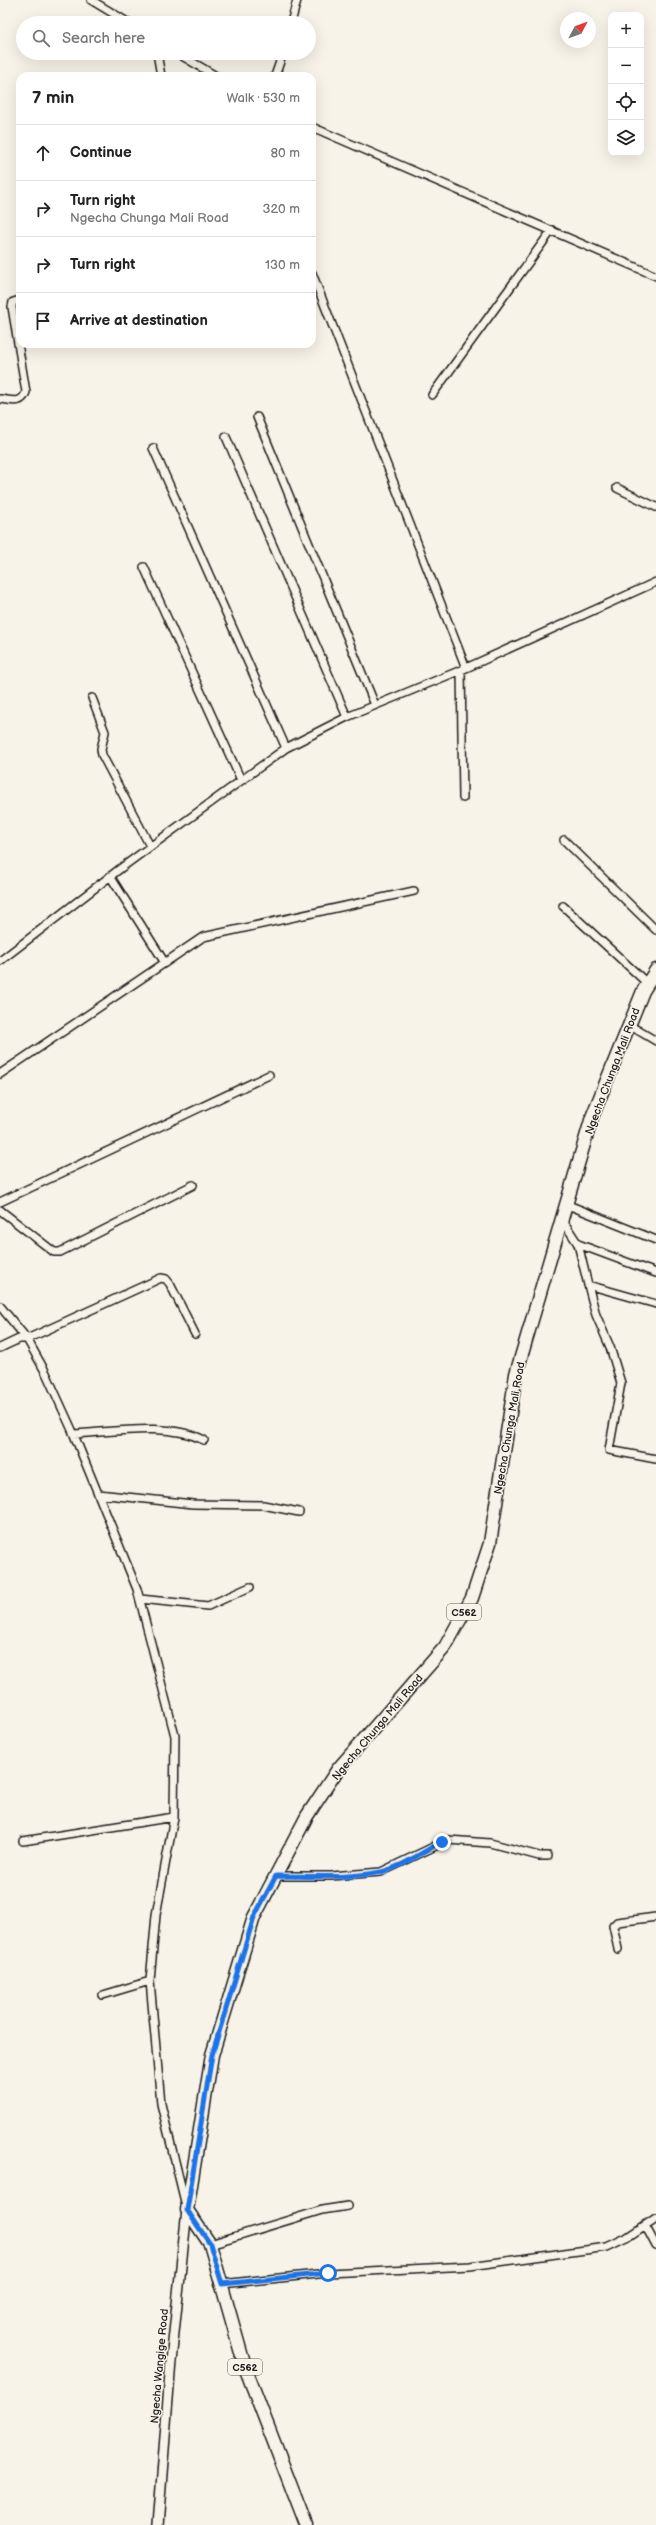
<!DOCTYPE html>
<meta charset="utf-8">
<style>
body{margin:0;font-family:"Balsamiq Sans",sans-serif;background:#f2f2f2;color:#222}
.controls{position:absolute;right:12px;top:12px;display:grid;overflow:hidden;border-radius:8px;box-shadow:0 4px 16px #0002}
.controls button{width:36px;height:36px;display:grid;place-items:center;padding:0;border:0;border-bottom:1px solid #e0e0e0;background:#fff;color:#222;font:20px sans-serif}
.compass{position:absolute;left:560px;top:12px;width:36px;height:36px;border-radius:50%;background:#fff;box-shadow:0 4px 16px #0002;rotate:49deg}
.stop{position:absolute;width:12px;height:12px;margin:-9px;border:3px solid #1a73e8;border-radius:50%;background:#fff}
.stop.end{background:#1a73e8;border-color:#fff;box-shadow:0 1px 4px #0008}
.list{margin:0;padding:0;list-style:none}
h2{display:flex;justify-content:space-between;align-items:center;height:52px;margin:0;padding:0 16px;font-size:17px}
h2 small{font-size:13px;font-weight:400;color:#767676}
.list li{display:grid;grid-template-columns:26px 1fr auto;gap:12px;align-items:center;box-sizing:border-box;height:56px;padding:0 16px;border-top:1px solid #e0e0e0}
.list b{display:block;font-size:15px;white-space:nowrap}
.list p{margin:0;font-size:13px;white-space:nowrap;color:#767676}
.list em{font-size:13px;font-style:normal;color:#767676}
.icon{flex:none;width:22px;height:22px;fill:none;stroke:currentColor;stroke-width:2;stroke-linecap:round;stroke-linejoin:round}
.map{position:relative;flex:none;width:656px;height:2525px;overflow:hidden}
.search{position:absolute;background:#fff;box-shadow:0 4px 16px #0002;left:16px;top:16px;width:300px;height:44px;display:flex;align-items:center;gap:10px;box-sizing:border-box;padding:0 14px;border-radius:22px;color:#767676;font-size:15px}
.panel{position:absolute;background:#fff;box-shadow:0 4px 16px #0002;left:16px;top:72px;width:300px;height:276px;border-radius:12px}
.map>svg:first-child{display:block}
</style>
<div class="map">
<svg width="656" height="2525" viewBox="0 0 656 2525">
<rect width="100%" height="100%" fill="#f7f3e8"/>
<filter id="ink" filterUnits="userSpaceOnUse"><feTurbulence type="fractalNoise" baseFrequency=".025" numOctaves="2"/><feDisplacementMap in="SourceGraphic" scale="8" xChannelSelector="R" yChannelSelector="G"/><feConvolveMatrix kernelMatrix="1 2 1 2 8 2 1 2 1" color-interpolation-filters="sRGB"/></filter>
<g filter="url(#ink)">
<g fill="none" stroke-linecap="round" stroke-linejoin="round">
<defs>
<path id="minor" d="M91 0 129 23
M291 23 297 0
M157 53 161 76
M177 53 216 76
M275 76 283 53
M312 127 656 276
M312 273 466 668
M432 395 552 230
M0 399C11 400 22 405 26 392L12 307 13 302 20 300
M257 417 375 705
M226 437 347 717
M153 448 286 748
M617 488 656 507
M144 567 241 780
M461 670 463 798
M92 698 105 732 101 749 102 755 150 846
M564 840 656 930
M110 876 165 963
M563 906 647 983
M0 961 121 868 286 748 347 717 466 668 656 582
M629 1025 656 1041
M0 1074 203 937 414 891
M0 1202 269 1075
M568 1205 656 1240
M0 1210 54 1252H60L193 1185
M563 1221 578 1244 588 1285 656 1304
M578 1244 656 1273
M588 1285 596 1315 610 1347 621 1383 609 1450 656 1459
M0 1306 27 1339 46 1373 72 1430 137 1589 175 1736 174 1817 156 1915 150 1981 161 2104 185 2202
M0 1348 19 1339H27L161 1278 166 1279 170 1284 195 1334
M74 1434C114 1432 168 1422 204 1440
M98 1494 193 1504 263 1505 299 1512
M140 1599 208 1606 250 1587
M23 1841 174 1817
M276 1876H331L381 1872 448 1840 490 1843 539 1856H548
M618 1949 613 1926 617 1922 656 1917
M103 1995 150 1981
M645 2225 656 2246
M210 2244 322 2210 348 2206
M221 2284 328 2273 470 2266 607 2247 626 2238 656 2218"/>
<path id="tertiary" d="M158 2525 171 2361 187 2210"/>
<path id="primary" d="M306 2525 245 2367 210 2244 187 2210 212 2055 254 1917 307 1816 338 1769 445 1647 472 1598 490 1543 516 1374 592 1117 643 991 656 970"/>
</defs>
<use href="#minor" stroke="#1c1c1c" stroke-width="10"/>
<use href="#tertiary" stroke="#1c1c1c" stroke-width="12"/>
<use href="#primary" stroke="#1c1c1c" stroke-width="15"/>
<use href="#minor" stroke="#f7f3e8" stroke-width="7"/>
<use href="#tertiary" stroke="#f7f3e8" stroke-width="9"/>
<use href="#primary" stroke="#f7f3e8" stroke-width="12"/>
</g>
</g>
<g fill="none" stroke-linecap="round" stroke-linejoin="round" filter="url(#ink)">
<path stroke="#1a73e8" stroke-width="5" d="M328 2273 222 2284 210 2244 187 2210 212 2055 254 1917 276 1876C310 1876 347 1879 381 1872 403 1867 422 1852 442 1842"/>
</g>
<g text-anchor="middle" stroke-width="3" stroke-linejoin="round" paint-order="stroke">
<g fill="#f7f3e8" stroke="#5e5c59" stroke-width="1">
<rect x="447" y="1604" width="34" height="16" rx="3"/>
<rect x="228" y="2359" width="34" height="16" rx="3"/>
</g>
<g font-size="10" font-weight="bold" fill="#1c1c1c">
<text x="464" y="1616">C562</text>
<text x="245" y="2371">C562</text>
</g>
<g font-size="11" fill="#1c1c1c" stroke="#f7f3e8">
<text transform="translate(612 1071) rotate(-69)" y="4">Ngecha Chunga Mali Road</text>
<text transform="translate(509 1428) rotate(-80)" y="4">Ngecha Chunga Mali Road</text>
<text transform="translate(377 1727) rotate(-50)" y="4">Ngecha Chunga Mali Road</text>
<text transform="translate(159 2366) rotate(-85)" y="4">Ngecha Wangige Road</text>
</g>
</g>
</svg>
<div class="controls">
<button>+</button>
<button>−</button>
<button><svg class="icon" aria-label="locate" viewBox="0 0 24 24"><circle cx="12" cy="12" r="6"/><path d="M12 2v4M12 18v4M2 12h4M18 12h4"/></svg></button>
<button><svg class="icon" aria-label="layers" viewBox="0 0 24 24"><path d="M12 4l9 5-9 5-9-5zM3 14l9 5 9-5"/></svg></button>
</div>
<svg class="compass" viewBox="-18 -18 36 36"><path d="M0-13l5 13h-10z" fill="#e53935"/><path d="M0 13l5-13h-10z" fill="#767676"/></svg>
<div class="stop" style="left:328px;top:2273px"></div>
<div class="stop end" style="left:442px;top:1842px"></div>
<div class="search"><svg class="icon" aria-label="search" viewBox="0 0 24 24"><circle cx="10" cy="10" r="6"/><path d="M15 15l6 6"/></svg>Search here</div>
<section class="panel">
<h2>7 min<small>Walk · 530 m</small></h2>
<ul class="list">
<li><svg class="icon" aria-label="ahead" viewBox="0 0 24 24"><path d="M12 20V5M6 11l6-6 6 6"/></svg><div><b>Continue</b></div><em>80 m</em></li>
<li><svg class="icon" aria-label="right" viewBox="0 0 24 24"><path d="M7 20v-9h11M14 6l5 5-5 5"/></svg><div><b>Turn right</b><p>Ngecha Chunga Mali Road</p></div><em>320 m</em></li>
<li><svg class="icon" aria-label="right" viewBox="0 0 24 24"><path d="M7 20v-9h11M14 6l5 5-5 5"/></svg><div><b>Turn right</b></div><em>130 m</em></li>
<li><svg class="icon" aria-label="arrive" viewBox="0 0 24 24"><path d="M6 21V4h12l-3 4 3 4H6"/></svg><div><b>Arrive at destination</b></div></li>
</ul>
</section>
</div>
